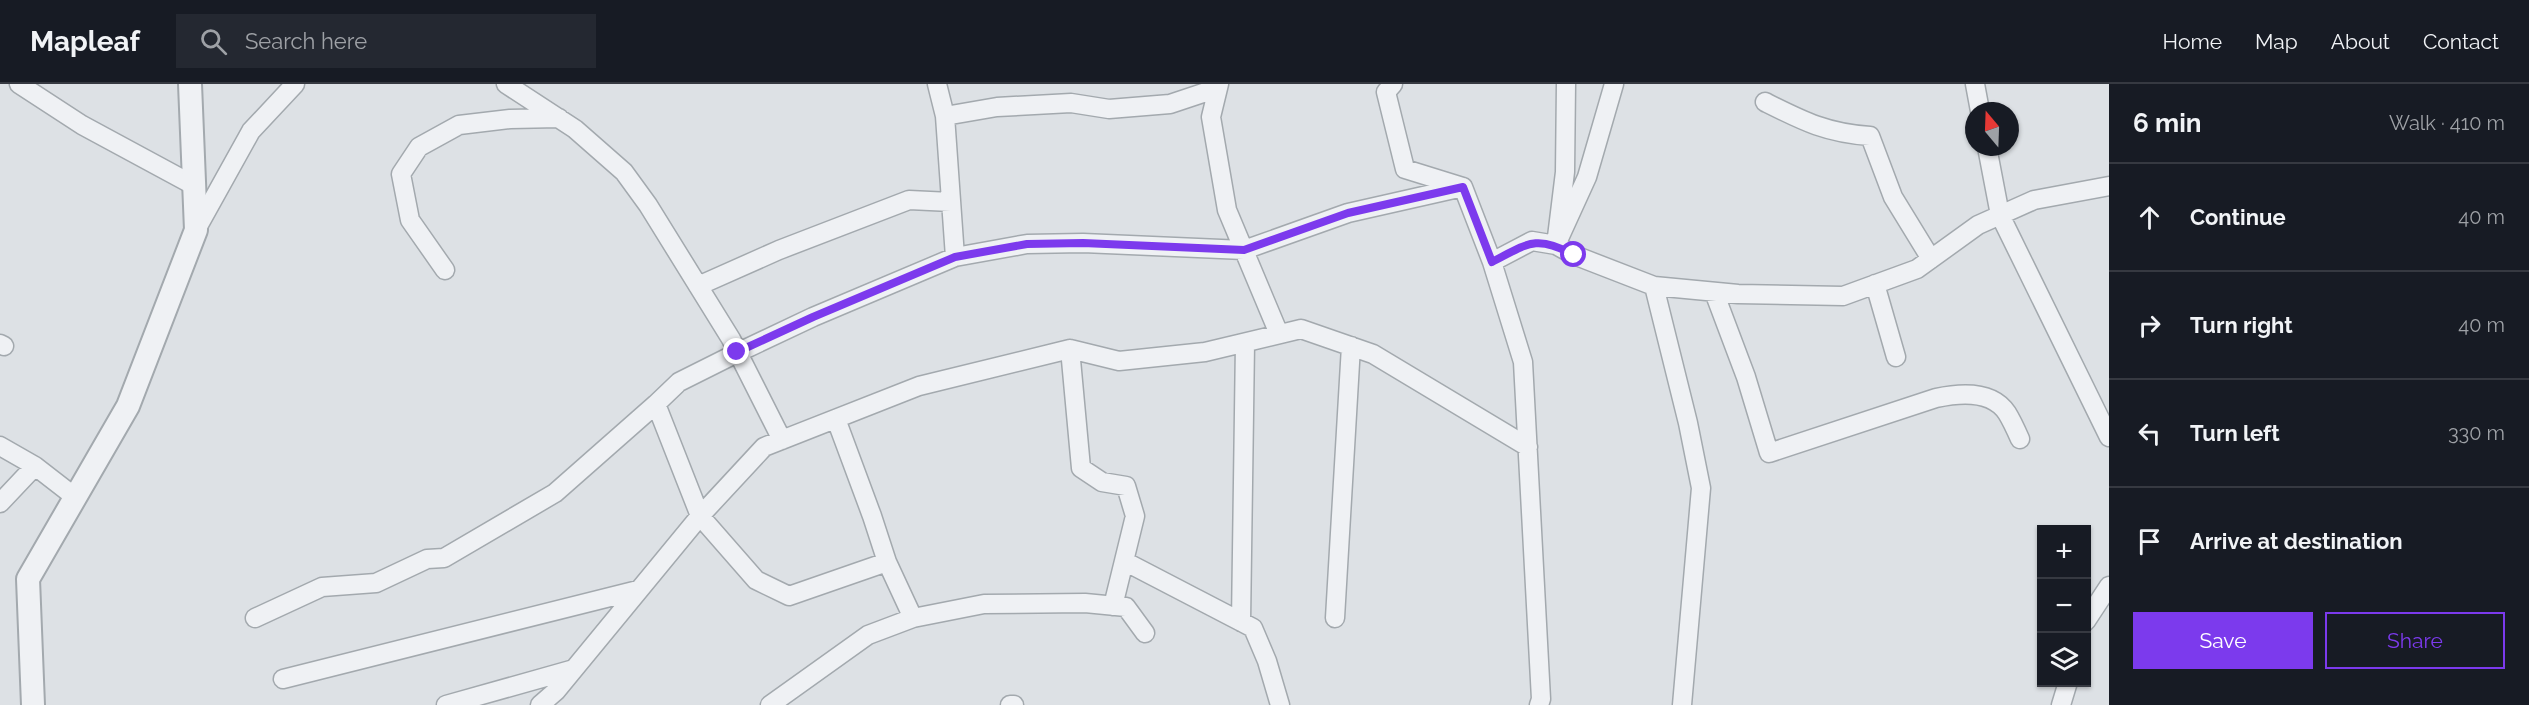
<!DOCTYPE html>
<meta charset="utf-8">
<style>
body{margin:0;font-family:Raleway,sans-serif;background:#242831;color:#f1f3f6}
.controls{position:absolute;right:18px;bottom:18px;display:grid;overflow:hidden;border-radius:0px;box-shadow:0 2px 4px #0004}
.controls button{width:54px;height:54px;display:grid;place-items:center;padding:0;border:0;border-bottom:2px solid #363941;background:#171b24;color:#f1f3f6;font:30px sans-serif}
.compass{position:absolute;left:1965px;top:18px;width:54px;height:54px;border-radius:50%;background:#171b24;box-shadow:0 2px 4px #0004;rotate:341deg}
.stop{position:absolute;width:18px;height:18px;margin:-14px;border:4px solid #7c3aed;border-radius:50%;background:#fff}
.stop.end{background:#7c3aed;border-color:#fff;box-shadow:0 2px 6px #0008}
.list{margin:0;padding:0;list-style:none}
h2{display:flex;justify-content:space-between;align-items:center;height:78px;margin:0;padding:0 24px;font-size:26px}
h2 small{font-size:20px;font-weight:400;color:#9ea1a6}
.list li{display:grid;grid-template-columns:39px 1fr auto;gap:18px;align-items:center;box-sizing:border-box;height:108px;padding:0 24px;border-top:2px solid #363941}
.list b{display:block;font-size:22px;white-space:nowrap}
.list em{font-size:20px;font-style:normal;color:#9ea1a6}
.actions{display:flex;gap:12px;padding:18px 24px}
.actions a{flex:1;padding:14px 0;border:2px solid #7c3aed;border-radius:0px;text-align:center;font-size:21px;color:#7c3aed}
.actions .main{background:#7c3aed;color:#fff}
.icon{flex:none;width:33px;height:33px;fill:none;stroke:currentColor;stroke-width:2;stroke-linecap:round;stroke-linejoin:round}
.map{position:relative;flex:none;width:2109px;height:621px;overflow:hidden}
header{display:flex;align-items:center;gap:36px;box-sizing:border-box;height:84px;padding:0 30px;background:#171b24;border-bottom:2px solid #363941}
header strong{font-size:28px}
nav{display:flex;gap:33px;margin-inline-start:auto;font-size:21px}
.search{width:420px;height:54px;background:#242831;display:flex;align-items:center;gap:15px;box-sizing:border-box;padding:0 21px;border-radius:0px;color:#9ea1a6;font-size:22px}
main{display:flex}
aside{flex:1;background:#171b24}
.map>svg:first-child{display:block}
</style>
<header>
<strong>Mapleaf</strong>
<div class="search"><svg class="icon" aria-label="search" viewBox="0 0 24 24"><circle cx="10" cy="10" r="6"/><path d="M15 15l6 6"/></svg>Search here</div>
<nav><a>Home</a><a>Map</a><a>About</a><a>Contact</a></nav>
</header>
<main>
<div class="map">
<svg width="2109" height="621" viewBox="0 0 2109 621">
<rect width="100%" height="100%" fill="#dde1e5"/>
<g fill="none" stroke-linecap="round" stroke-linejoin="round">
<defs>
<path id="minor" d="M19 0 82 41 195 102
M506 0 575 45 624 88 648 121 731 255 782 356
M937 0 945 32 955 173
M1219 0 1211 33 1227 126 1279 250
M1393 0 1386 8 1405 85 1463 103 1492 178 1523 278 1541 615 1539 621
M1566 0 1565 88 1556 161 1587 93 1614 0
M1975 0 1980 27
M1765 18C1803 37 1826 49 1870 52L1893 113 1931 175
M945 32 997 23 1071 19 1109 25 1170 20 1218 4
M1987 63 2000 131 2109 353
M196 146 251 47 295 0
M1492 178 1532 157 1556 161 1574 171 1654 202 1738 210 1843 212 1917 185 1978 141 2034 116 2109 102
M445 186 410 136 401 90 419 63 459 41 510 35 559 34
M1875 200 1896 273
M698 202 779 166 909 116 951 118
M1654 202 1688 339 1701 404 1682 621
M1714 208 1746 293 1769 369 1936 314C1959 309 1992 306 2007 329 2012 337 2016 346 2020 355
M0 260 4 262
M1070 265 1081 384 1102 398 1126 402 1135 432 1113 522
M656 320 679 298 737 269 813 233 955 173 1027 160 1083 159 1244 166 1348 129 1463 103
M836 335 872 432 887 478 913 534
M0 362 35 382 75 413
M0 419 35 382
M1124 477 1253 544 1267 577 1280 621
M255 534 322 503 376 499 427 475 444 474 555 409 656 320 700 432 756 496 789 512 887 478
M1335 534 1351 262
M2086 537 2109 502
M1241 538 1245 259
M283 595 638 506
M446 621 574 585
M540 621 556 607 700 432 764 363 919 302 1070 265 1119 277 1205 268 1301 245 1373 270 1528 363
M770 621 868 551 913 534 984 520 1085 519 1126 523 1145 549
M1010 621H1014
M2061 621 2068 598"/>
<path id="tertiary" d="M33 621 28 495 128 322 196 146 190 0"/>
</defs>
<use href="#minor" stroke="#a3a9ae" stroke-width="21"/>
<use href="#tertiary" stroke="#a3a9ae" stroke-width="26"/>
<use href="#minor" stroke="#eff1f4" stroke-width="18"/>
<use href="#tertiary" stroke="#eff1f4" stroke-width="22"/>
</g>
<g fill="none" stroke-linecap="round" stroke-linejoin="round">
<path stroke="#7c3aed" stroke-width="8" d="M737 268 813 233 955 173 1027 160 1083 159 1244 166 1348 129 1463 103 1492 178C1527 160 1536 150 1574 171"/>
</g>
</svg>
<div class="controls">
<button>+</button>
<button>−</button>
<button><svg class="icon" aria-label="layers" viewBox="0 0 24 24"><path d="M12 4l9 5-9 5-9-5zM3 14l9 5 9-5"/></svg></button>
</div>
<svg class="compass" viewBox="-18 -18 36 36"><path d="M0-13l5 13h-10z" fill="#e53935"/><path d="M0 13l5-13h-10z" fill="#9ea1a6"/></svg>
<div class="stop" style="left:1574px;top:171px"></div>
<div class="stop end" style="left:737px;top:268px"></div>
</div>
<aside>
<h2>6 min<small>Walk · 410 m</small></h2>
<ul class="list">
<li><svg class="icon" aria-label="ahead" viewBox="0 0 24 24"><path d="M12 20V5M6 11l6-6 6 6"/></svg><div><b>Continue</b></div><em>40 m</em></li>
<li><svg class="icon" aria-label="right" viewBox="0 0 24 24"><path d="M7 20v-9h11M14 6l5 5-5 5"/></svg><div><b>Turn right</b></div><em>40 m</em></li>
<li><svg class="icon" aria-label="left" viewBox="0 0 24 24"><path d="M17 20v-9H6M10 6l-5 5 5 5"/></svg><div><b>Turn left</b></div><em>330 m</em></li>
<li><svg class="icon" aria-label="arrive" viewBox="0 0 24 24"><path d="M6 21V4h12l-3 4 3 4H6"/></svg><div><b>Arrive at destination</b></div></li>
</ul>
<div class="actions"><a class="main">Save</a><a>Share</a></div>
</aside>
</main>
